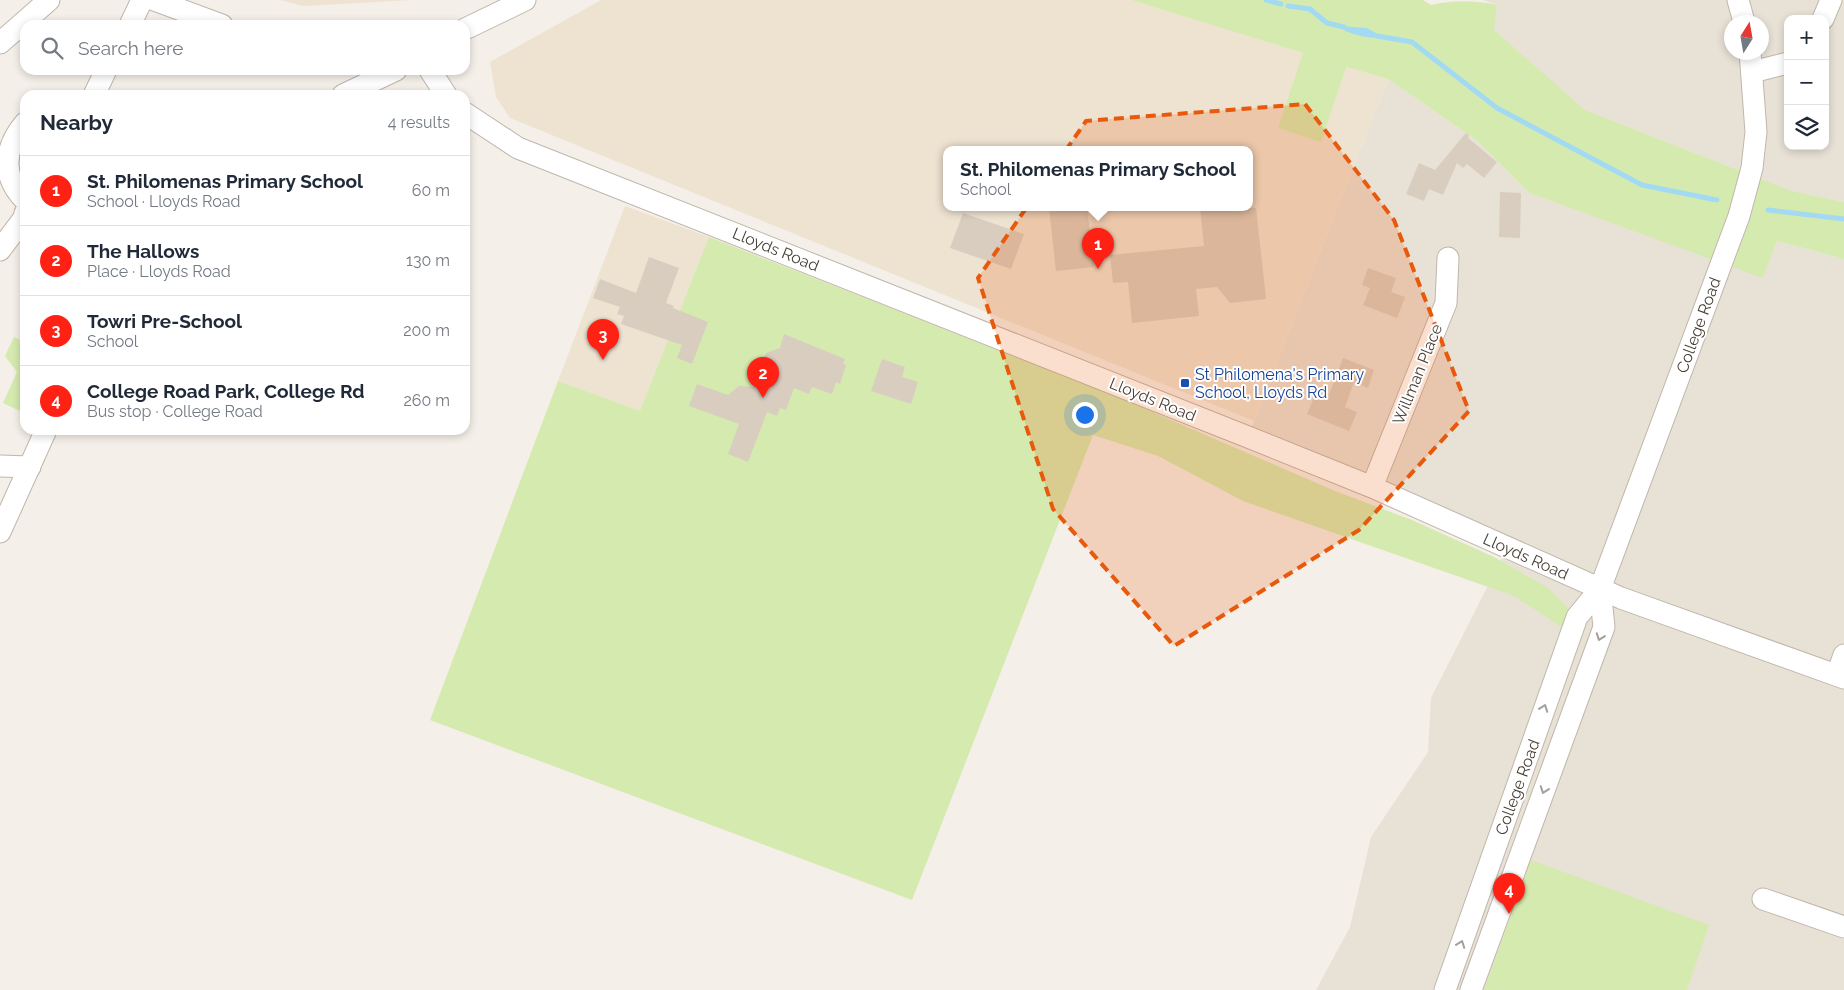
<!DOCTYPE html>
<meta charset="utf-8">
<style>
body{margin:0;font-family:Raleway,sans-serif;background:#f6f6f7;color:#1f2937}
.controls{position:absolute;right:15px;top:15px;display:grid;overflow:hidden;border-radius:10px;box-shadow:0 2px 8px #0003}
.controls button{width:45px;height:45px;display:grid;place-items:center;padding:0;border:0;border-bottom:1px solid #e0e1e3;background:#fff;color:#1f2937;font:25px sans-serif}
.compass{position:absolute;left:1724px;top:15px;width:45px;height:45px;border-radius:50%;background:#fff;box-shadow:0 2px 8px #0003;rotate:11deg}
.you{position:absolute;left:1084px;top:414px;width:18px;height:18px;margin:-12px;border:4px solid #fff;border-radius:50%;background:#1a73e8;box-shadow:0 0 0 8px #1a73e833}
.badge{display:grid;place-items:center;width:32px;height:32px;border-radius:50%;background:#ff2114;color:#fff;font-size:16px;font-weight:700}
.pin{position:absolute;translate:-50% -41px;filter:drop-shadow(0 1px 2px #0008)}
.pin::after{content:'';position:absolute;top:26px;width:18px;height:15px;background:inherit;clip-path:polygon(0 0,100% 0,50% 100%)}
.popup{position:absolute;left:943px;top:146px;width:310px;height:65px;box-sizing:border-box;display:grid;place-content:center;border-radius:10px;background:#fff;filter:drop-shadow(0 1px 4px #0005);font-size:16px;white-space:nowrap;color:#747a83}
.popup b{font-size:19px;color:#1f2937}
.popup::after{content:'';position:absolute;left:50%;top:100%;margin-left:-10px;border:10px solid transparent;border-top-color:#fff}
.list{margin:0;padding:0;list-style:none}
h2{display:flex;justify-content:space-between;align-items:center;height:65px;margin:0;padding:0 20px;font-size:21px}
h2 small{font-size:16px;font-weight:400;color:#747a83}
.list li{display:grid;grid-template-columns:32px 1fr auto;gap:15px;align-items:center;box-sizing:border-box;height:70px;padding:0 20px;border-top:1px solid #e0e1e3}
.list b{display:block;font-size:19px;white-space:nowrap}
.list p{margin:0;font-size:16px;white-space:nowrap;color:#747a83}
.list em{font-size:16px;font-style:normal;color:#747a83}
.icon{flex:none;width:28px;height:28px;fill:none;stroke:currentColor;stroke-width:2;stroke-linecap:round;stroke-linejoin:round}
.map{position:relative;flex:none;width:1844px;height:990px;overflow:hidden}
.search{position:absolute;background:#fff;box-shadow:0 2px 8px #0003;left:20px;top:20px;width:450px;height:55px;display:flex;align-items:center;gap:12px;box-sizing:border-box;padding:0 18px;border-radius:15px;color:#747a83;font-size:19px}
.panel{position:absolute;background:#fff;box-shadow:0 2px 8px #0003;left:20px;top:90px;width:450px;height:345px;border-radius:15px}
.map>svg:first-child{display:block}
</style>
<div class="map">
<svg width="1844" height="990" viewBox="0 0 1844 990">
<rect width="100%" height="100%" fill="#f4efe8"/>
<path fill="#e8e1d6" fill-rule="evenodd" d="M1483 0H1844V202L1792 191 1585 110 1493 30 1497 5ZM1788 19H1825V146H1788ZM1732 22H1762V52H1732Z
M1388 79 1475 139 1529 193 1763 277 1777 241 1844 259V990H1316L1350 927 1371 837 1428 752 1431 698 1507 548 1248 437Z"/>
<path fill="#eee3d1" fill-rule="evenodd" d="M280 0H413L303 6Z
M601 0H1131L1388 79 1254 421 510 118 496 97 490 62ZM947 150H1249V208H947Z
M625 206 709 237 640 412 558 381Z"/>
<path fill="#d5eaaf" d="M1131 0H1423L1431 5C1452 0 1476 0 1497 5L1494 30 1585 110 1792 191 1844 202V259L1777 241 1763 278 1529 193 1475 139 1388 79 1344 66 1346 67 1321 142 1278 128 1303 53Z
M709 237 1109 393 1335 491 1412 520 1494 557 1548 588 1569 609 1563 628 1514 596 1243 501 1158 456 1093 435 912 900 430 720 558 381 640 411Z
M14 337 25 342V404L22 412 3 403 17 372 5 356Z
M1531 860 1709 925 1687 990H1484Z"/>
<path fill="#a3daf3" d="M1339 26 1367 28 1383 37C1372 40 1345 34 1339 26Z"/>
<g fill="none" stroke-linecap="round" stroke-linejoin="round">
<path stroke="#a3daf3" stroke-width="5" d="M1266 0 1281 4
M1288 6 1310 9 1327 23 1344 27
M1377 36 1412 42 1497 108 1642 185 1717 200
M1768 210 1844 219"/>
</g>
<path fill="#d9cdc0" d="M1466 133 1469 135 1468 138 1497 162 1484 178 1467 164 1463 168 1457 163 1443 195 1429 189 1424 201 1406 194 1419 163 1435 170Z
M1500 192 1521 193 1520 238 1499 237Z
M1049 208H1087L1094 267 1056 271Z
M1200 208H1256L1266 299 1230 303 1217 287 1196 289 1199 316 1132 323 1128 282 1113 283 1110 255 1204 246Z
M963 213 1024 234 1011 269 950 248Z
M649 257 679 268 666 303 674 306 673 308 708 322 692 364 677 358 682 345 621 324 624 316 617 314 620 307 593 298 600 279 636 293Z
M1368 268 1396 278 1391 292 1405 297 1397 318 1363 305 1370 288 1362 285Z
M784 334 845 359 843 364 846 365 840 384 836 382 832 394 812 387 809 394 794 388 786 410 780 408 777 416 767 412 748 462 728 454 739 424 689 406 697 384 728 395 739 386 753 387 766 353 780 348Z
M1343 358 1374 370 1368 388 1354 382 1345 407 1357 412 1349 431 1307 414 1315 395 1327 400Z
M882 359 905 367 902 377 918 382 911 404 871 391Z"/>
<g fill="none" stroke-linecap="round" stroke-linejoin="round">
<defs>
<path id="minor" d="M154 0 222 25
M1738 0 1744 22
M1823 19 1831 0
M130 25 142 0
M465 29 525 0
M0 43 49 0
M430 70 446 95
M1752 72 1788 63
M94 95 106 70
M343 95 396 70
M465 113 518 148 1248 437 1372 487 1621 598 1844 678
M25 123C4 148 1 176 25 200
M0 250 24 218 25 213
M0 466 30 467
M1372 487 1446 303 1448 258
M0 532 46 430
M1837 675 1844 655
M1763 899 1844 927
M1445 990 1577 617 1600 589 1739 216 1752 168 1756 132 1750 52
M1471 990 1604 627 1600 589"/>
</defs>
<use href="#minor" stroke="#c0b6aa" stroke-width="23"/>
<use href="#minor" stroke="#fff" stroke-width="21"/>
</g>
<defs><path id="oneway-chevron" d="M-2-3.5L2.5 0L-2 3.5" fill="none" stroke-width="1.6" stroke-linecap="round" stroke-linejoin="round" transform="scale(1.25)"/></defs>
<g stroke="#a49f9a">
<use href="#oneway-chevron" transform="translate(1600 637) rotate(110)"/>
<use href="#oneway-chevron" transform="translate(1544 708) rotate(-70)"/>
<use href="#oneway-chevron" transform="translate(1544 790) rotate(110)"/>
<use href="#oneway-chevron" transform="translate(1461 944) rotate(-70)"/>
</g>
<path fill="#e8590c" fill-opacity="0.2" stroke="#e8590c" stroke-width="4" stroke-dasharray="10 6" stroke-linejoin="round" d="M1305 104 1394 220 1469 411 1359 530 1174 646 1053 509 978 278 1086 121Z"/>
<rect fill="#1a4fb4" stroke="#fff" stroke-width="2" x="1180" y="378" width="10" height="10" rx="2.5"/>
<g text-anchor="middle" stroke-width="4" stroke-linejoin="round" paint-order="stroke">
<g font-size="16" fill="#483f36" stroke="#fff">
<text transform="translate(776 249) rotate(22)" y="6">Lloyds Road</text>
<text transform="translate(1698 325) rotate(-70)" y="6">College Road</text>
<text transform="translate(1417 374) rotate(-68)" y="6">Willman Place</text>
<text transform="translate(1153 399) rotate(22)" y="6">Lloyds Road</text>
<text transform="translate(1526 556) rotate(24)" y="6">Lloyds Road</text>
<text transform="translate(1517 787) rotate(-70)" y="6">College Road</text>
</g>
<g font-size="16" fill="#164399" stroke="#fff" text-anchor="start">
<text x="1195" y="380">St Philomena's Primary<tspan x="1195" dy="18">School, Lloyds Rd</tspan></text>
</g>
</g>
</svg>
<div class="controls">
<button>+</button>
<button>−</button>
<button><svg class="icon" aria-label="layers" viewBox="0 0 24 24"><path d="M12 4l9 5-9 5-9-5zM3 14l9 5 9-5"/></svg></button>
</div>
<svg class="compass" viewBox="-18 -18 36 36"><path d="M0-13l5 13h-10z" fill="#e53935"/><path d="M0 13l5-13h-10z" fill="#747a83"/></svg>
<div class="you"></div>
<div class="pin badge" style="left:1098px;top:269px">1</div>
<div class="popup"><b>St. Philomenas Primary School</b>School</div>
<div class="pin badge" style="left:763px;top:398px">2</div>
<div class="pin badge" style="left:603px;top:360px">3</div>
<div class="pin badge" style="left:1509px;top:914px">4</div>
<div class="search"><svg class="icon" aria-label="search" viewBox="0 0 24 24"><circle cx="10" cy="10" r="6"/><path d="M15 15l6 6"/></svg>Search here</div>
<section class="panel">
<h2>Nearby<small>4 results</small></h2>
<ul class="list">
<li><span class="badge">1</span><div><b>St. Philomenas Primary School</b><p>School · Lloyds Road</p></div><em>60 m</em></li>
<li><span class="badge">2</span><div><b>The Hallows</b><p>Place · Lloyds Road</p></div><em>130 m</em></li>
<li><span class="badge">3</span><div><b>Towri Pre-School</b><p>School</p></div><em>200 m</em></li>
<li><span class="badge">4</span><div><b>College Road Park, College Rd</b><p>Bus stop · College Road</p></div><em>260 m</em></li>
</ul>
</section>
</div>
